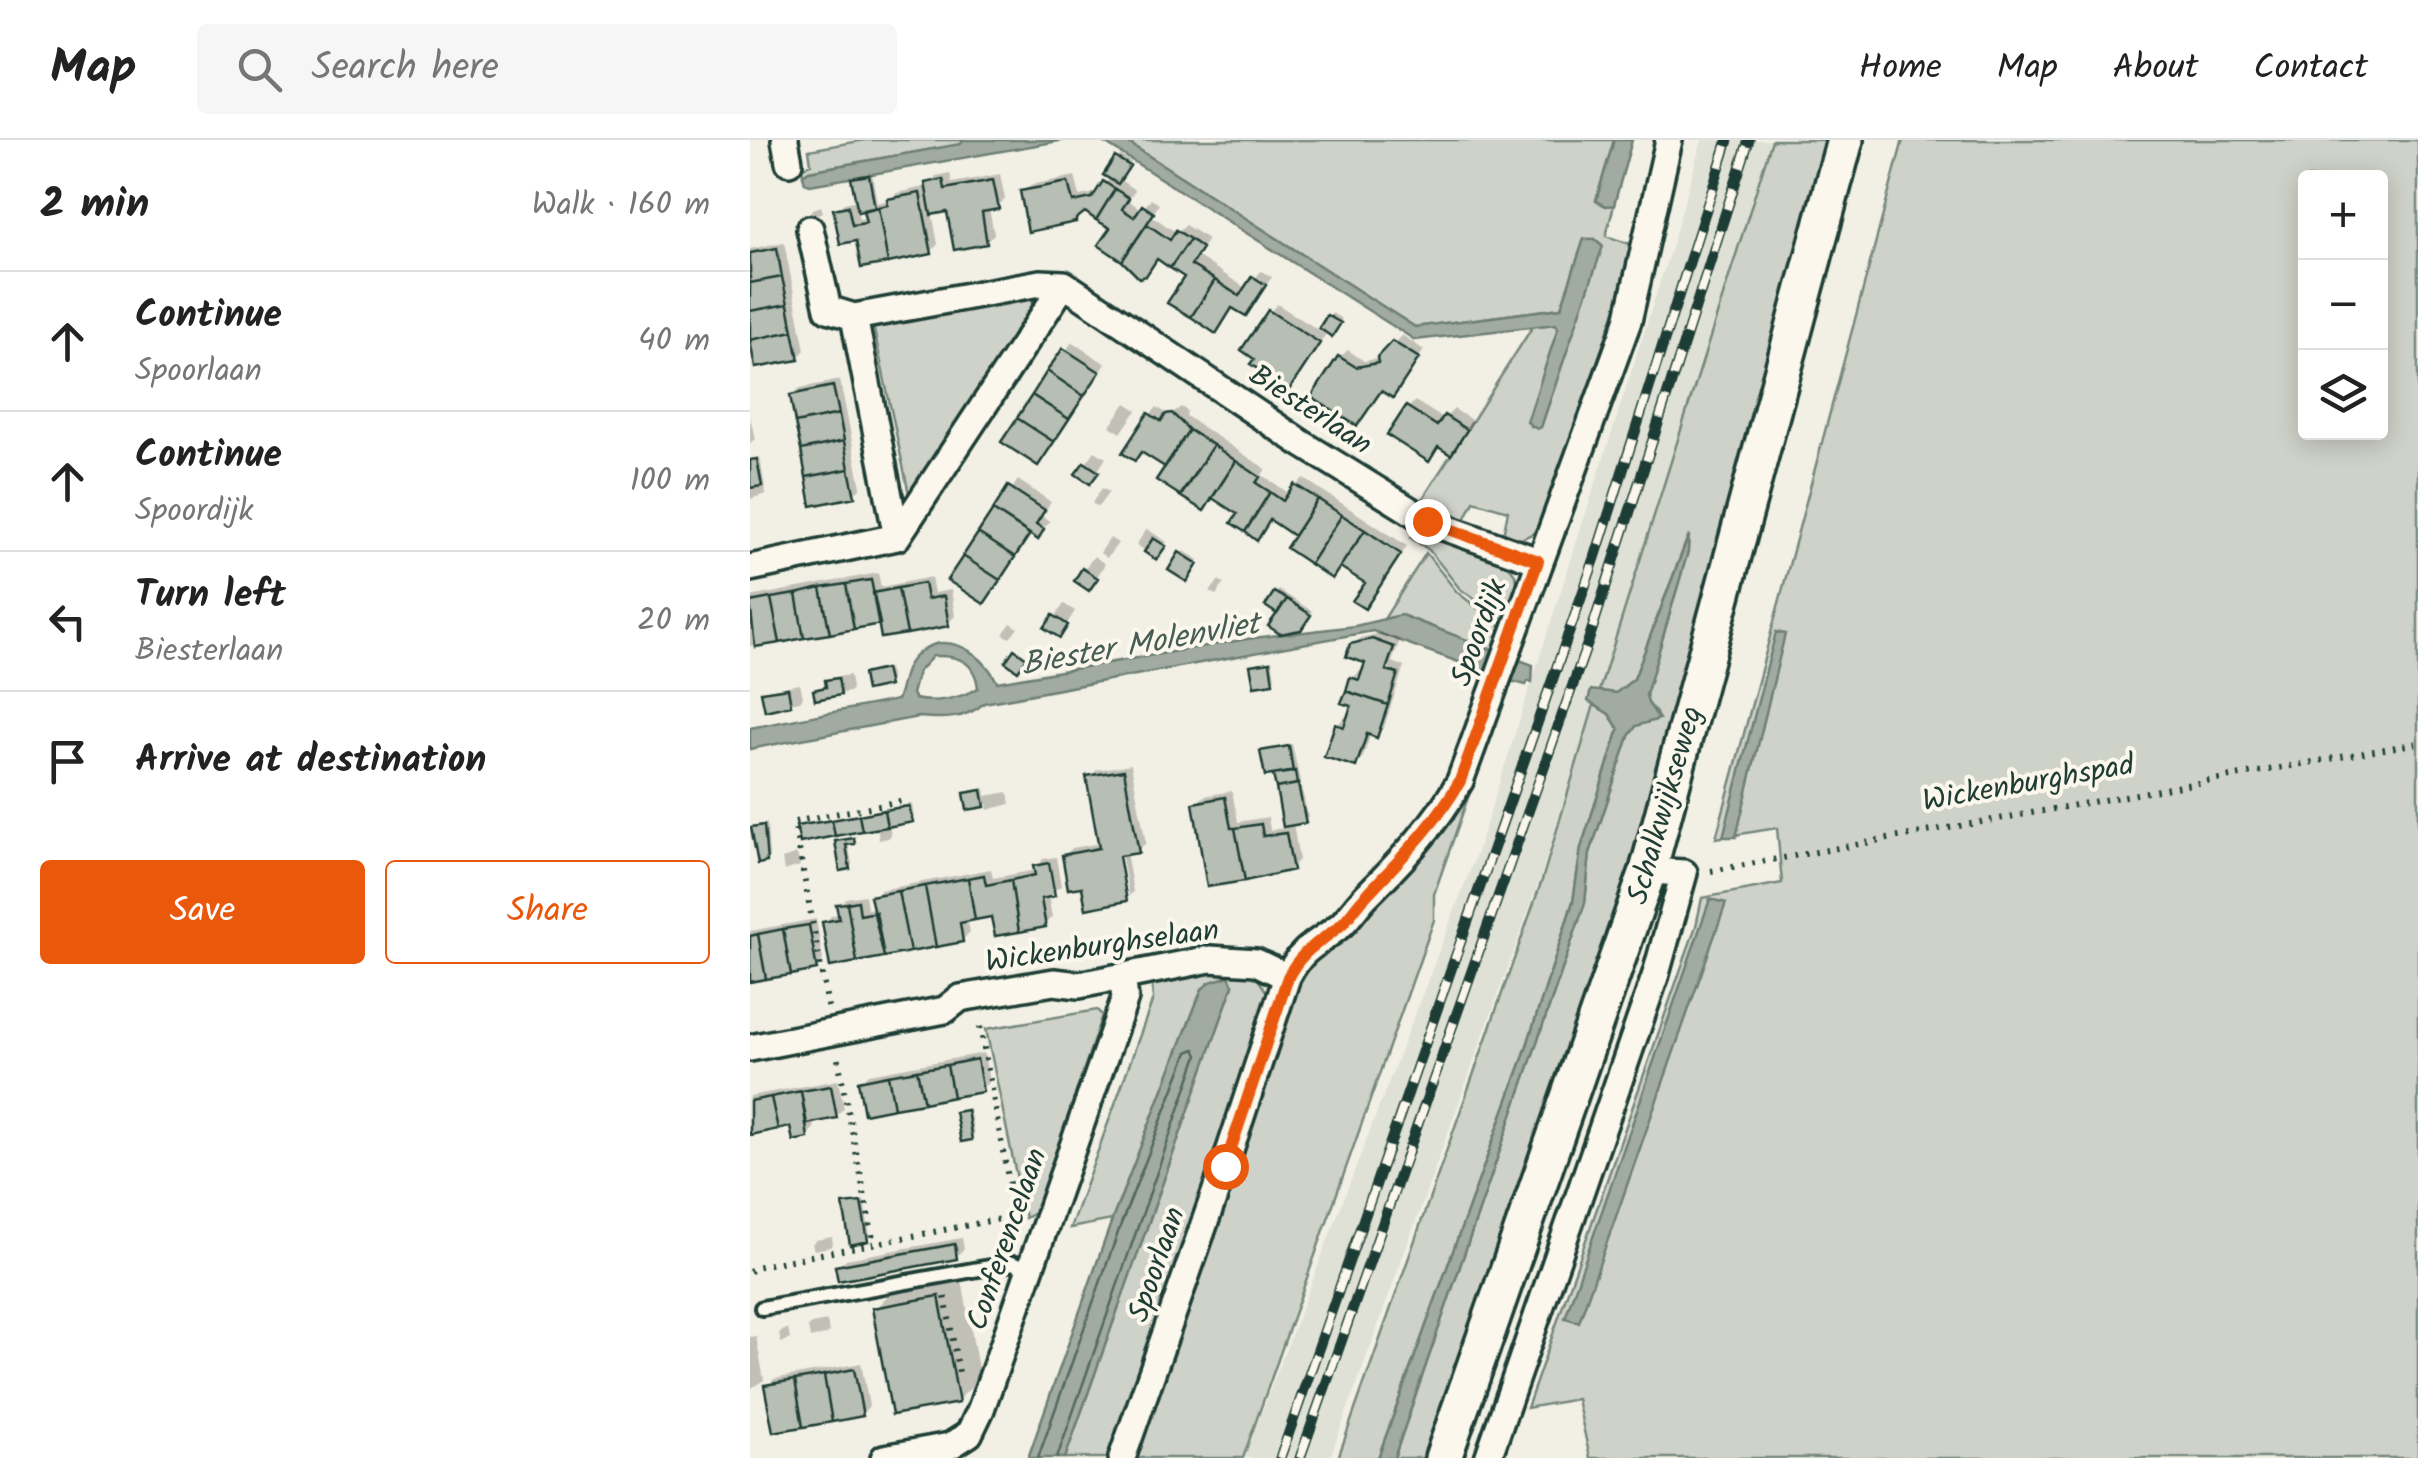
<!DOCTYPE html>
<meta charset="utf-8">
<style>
body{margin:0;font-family:Kalam,sans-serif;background:#f6f6f6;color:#222}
.controls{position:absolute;right:30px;top:30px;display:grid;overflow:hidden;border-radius:10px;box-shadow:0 5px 25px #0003}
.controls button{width:90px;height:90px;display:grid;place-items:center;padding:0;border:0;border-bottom:2px solid #e0e0e0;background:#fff;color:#222;font:50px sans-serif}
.stop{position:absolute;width:30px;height:30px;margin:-22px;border:8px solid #ea580c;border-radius:50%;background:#fff}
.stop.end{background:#ea580c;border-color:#fff;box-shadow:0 2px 10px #0008}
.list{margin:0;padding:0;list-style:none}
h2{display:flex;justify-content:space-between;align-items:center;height:130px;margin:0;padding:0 40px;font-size:42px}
h2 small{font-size:32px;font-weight:400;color:#767676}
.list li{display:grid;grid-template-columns:65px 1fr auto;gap:30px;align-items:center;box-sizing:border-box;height:140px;padding:0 40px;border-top:2px solid #e0e0e0}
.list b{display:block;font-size:38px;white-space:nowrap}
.list p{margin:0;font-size:32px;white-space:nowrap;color:#767676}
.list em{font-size:32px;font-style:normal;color:#767676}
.actions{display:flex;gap:20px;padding:30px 40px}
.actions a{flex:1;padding:22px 0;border:2px solid #ea580c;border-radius:10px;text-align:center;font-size:35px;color:#ea580c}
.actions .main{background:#ea580c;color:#fff}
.icon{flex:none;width:55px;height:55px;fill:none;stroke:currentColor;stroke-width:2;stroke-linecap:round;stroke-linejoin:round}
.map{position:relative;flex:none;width:1668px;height:1318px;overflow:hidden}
header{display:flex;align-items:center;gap:60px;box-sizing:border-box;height:140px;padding:0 50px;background:#fff;border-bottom:2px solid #e0e0e0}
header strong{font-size:48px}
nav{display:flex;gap:55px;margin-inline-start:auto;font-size:35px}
.search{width:700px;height:90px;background:#f6f6f6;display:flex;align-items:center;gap:25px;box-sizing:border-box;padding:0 35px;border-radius:10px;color:#767676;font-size:38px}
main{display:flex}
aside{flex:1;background:#fff}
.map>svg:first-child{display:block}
</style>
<header>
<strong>Map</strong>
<div class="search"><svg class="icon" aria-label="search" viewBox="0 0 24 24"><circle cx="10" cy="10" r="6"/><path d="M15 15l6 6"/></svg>Search here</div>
<nav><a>Home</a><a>Map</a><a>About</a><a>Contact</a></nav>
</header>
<main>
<aside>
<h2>2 min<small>Walk · 160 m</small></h2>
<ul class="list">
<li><svg class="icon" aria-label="ahead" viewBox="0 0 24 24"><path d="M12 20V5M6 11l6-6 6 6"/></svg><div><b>Continue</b><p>Spoorlaan</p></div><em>40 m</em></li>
<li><svg class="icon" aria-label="ahead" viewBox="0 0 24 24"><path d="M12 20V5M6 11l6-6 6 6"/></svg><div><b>Continue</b><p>Spoordijk</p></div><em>100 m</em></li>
<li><svg class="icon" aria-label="left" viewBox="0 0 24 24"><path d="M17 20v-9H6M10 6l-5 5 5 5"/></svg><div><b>Turn left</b><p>Biesterlaan</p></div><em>20 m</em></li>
<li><svg class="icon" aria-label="arrive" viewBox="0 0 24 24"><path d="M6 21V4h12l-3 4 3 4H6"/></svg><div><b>Arrive at destination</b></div></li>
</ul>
<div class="actions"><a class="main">Save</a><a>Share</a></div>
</aside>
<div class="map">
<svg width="1668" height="1318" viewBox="0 0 1668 1318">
<rect width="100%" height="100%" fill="#f2f0e5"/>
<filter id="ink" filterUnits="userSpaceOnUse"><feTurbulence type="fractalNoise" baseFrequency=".01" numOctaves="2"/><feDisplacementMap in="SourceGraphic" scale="20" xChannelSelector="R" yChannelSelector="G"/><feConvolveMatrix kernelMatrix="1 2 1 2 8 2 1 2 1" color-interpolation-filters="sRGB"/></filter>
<g filter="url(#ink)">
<path fill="#e0e1d6" d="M952 0H1022L790 739 580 1318H494L727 712 920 111Z"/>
<path fill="#cfd2c8" stroke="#77887e" stroke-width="2.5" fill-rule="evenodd" d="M115 0H213L212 4 59 31 53 35 52 27 61 24 59 10Z
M374 0H864L846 60 856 66 864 65 856 96 880 104 882 113 878 134 791 382 784 393 767 401 753 395 758 371 724 361 714 382 684 373 670 363 783 186 806 184 808 188 780 286 791 287 852 105 845 99H834L811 168 665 187Z
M1022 0H1079L923 583 881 723 815 933 680 1318H644L835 763 840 713 879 596 886 586 906 573 898 563 896 555 938 411 937 399 884 539 866 553 849 551Z
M1153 0H1668V1318H840L827 1259 777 1268 946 786 952 758 1032 743 1027 688 966 698ZM1556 38H1630V292H1556Z
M283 159 280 175 159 354 123 185Z
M668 388C692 405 764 410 767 442 769 453 760 469 756 480L710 449 679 410 661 398Z
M676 413 707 452 752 487 743 510 651 475 634 479Z
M844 565 859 574 869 589 831 708 823 761 773 918 628 1318H588L792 740Z
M739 598 684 754V780L493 1318H382L550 840 558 825 573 810 601 793 690 691 718 646Z
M482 828 506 836 520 857 362 1318H315L483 845 452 849 362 1080 320 1088 403 859 402 842Z
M347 870 352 875 286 1072 275 1078 236 889Z"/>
<path fill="#a2aba1" stroke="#6e7f75" stroke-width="2.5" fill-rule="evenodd" d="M213 0H315L60 45 55 43 53 35 59 31 211 4Z
M350 0H374L665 187 811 168 834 99H845L853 106 791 287 787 289 777 282 808 188 806 184 665 200Z
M864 0H882L864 65 856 66 846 61Z
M939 395 938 411 896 555 898 563 909 579 886 586 879 596 840 713 835 763 644 1318H628L773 918 823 762 831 708 869 589 859 574 838 561 841 550 866 553 884 539Z
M651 475 783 525 782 542 778 541 776 545 761 541 623 491 234 563C216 580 192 579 168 577L0 609V588L147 560C153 547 152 532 161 521 189 485 231 509 247 542L503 498 605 486ZM183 516C208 515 225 521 228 548 211 558 184 564 165 559L162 554 168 532Z
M1026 492 1035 494 986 697H973Z
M960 759 976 763 829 1182 815 1178Z
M479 836 483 845 315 1318H278L362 1080 452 849 460 842Z"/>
<path fill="#0003" fill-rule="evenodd" d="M370 15 381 22 370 40 385 50 378 60 392 70 401 59 409 64 402 76 427 93 435 85 458 99 447 116 497 149 511 131 522 137 496 173 484 166 473 183 437 136 408 117 395 134 352 105 363 87 332 67 333 73 325 80 273 52 280 45 325 36 330 56 349 52 361 37Z
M122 33 127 63 139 60 147 53 178 46 186 36 200 33 202 43 250 34 255 59 247 67 239 68 244 94 236 102 199 69 182 72 188 104 181 112 108 98 86 70 94 63 108 60 104 39ZM115 67 117 78 109 79 107 69Z
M71 66 73 72 62 76 61 70Z
M34 102 55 210 48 218 0 189V109Z
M527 164 570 191 582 173 592 179 584 191H578L539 247 520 172Z
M652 195 674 210 650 248 643 255 632 249 607 283 590 217 598 210 614 221 630 218Z
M322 202 356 224 288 323 255 301Z
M90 240 111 347 103 355 42 255 50 248Z
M665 261 694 279 704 269 723 281 701 312 690 305 678 318 658 268Z
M376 263 387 270 371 293 360 286Z
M407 267 419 275 431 267 437 271 436 276 516 329 512 335 540 354 553 338 657 406 622 459 614 466 618 442 592 425 582 436 548 396 521 378 514 390 464 356 453 368 418 326 400 275Z
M0 277 5 299 0 303Z
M345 311 356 318 343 338 329 333Z
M10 317 16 354 0 359V319Z
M268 340 301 362 292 376 300 381 287 397 281 393 234 461 200 440Z
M352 348 359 352 348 367 342 363Z
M397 389 417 402 406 417 386 405Z
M360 398 368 403 357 418 350 413Z
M434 411 449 420 439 435 431 414Z
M344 416 355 424 342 445 327 440Z
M128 433 131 447 181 437 184 453 201 450 205 476 198 483 131 482 0 506V457Z
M469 440 474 444 466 455 460 452Z
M529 450 562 471 554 484 529 472 526 453Z
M314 464 325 471 312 492 298 487Z
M261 483 268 488 260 498 253 494Z
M631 493 650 500 642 522 654 526 634 587 627 595 621 593 613 617 605 624 587 585 595 577 599 579 604 564 602 539 610 531 615 532 618 522 602 506 610 498Z
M522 520 525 538 522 541 503 526Z
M138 528 141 541 137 544 116 534Z
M100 535 102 549 99 552 67 558 66 550 79 545 81 538Z
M50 544 53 557 50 561 17 568 14 553 17 550Z
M542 604 558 677 543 683 549 720 542 727 459 744 446 664 454 656 482 651 488 682 518 677 520 690 536 688 525 632 513 612Z
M381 624 396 703 388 710 376 712 383 752 379 756 369 703 364 704 374 757H378L376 759 334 744 315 716 322 708 351 703 339 637 347 630Z
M235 648 236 656 258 652 260 664 238 670 237 664 219 667 216 654Z
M162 664 164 677 139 684 141 695 138 698 129 700 127 686 49 687Z
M17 683 19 717 16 720 4 688Z
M107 696 104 701 98 702 102 724 98 727 88 702Z
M47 714 50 726 34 731 32 719Z
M306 717 311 746 298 755 302 777 294 785 243 774 217 779 220 792 212 800 75 783 82 775 91 774 89 765 96 758 115 755 117 769 125 768 123 757 130 750 241 729 243 738 286 730 293 719Z
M66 779 73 820 66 828 0 839V791Z
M234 913 239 942 231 949 111 942 119 934Z
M88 940 94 968 86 976 63 980 64 988 57 996 42 984 0 992V956Z
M219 968 224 994 221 997 208 972Z
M114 1060 120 1095 117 1098 95 1065Z
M82 1097 83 1104 80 1107 64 1110 62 1104 66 1100Z
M212 1098 214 1109 206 1116 88 1127 96 1119Z
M211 1135 230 1239 207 1261 125 1169 147 1146Z
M77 1181 79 1192 76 1195 60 1198 58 1187 61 1184Z
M38 1188 40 1199 31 1203 29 1193Z
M6 1196 14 1240 0 1249V1197Z
M111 1223 119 1266 112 1274 17 1246 24 1239Z"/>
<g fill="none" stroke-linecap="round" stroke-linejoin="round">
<path stroke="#536960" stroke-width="2.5" d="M288 1318 371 1084 438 912 445 909 448 915 307 1318"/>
</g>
<path fill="#b7beb3" stroke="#1f3d34" stroke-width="2.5" d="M365 17 380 26 368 44 353 35Z
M119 35 125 68 108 72 101 38Z
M193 39 195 49 243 40 249 69 232 72 237 104 204 110 197 72 181 75 175 43Z
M353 41 365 49 346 80 335 72 326 79V82L278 92 270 51 318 42 323 62 342 58Z
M365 49 379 58 372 69 384 77 392 65 404 73 372 121 348 105 360 88 346 80Z
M170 53 182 114 138 123 128 67 138 65 137 59Z
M98 66 102 85 116 83 113 70 128 67 138 123 111 128 106 101 90 104 83 69Z
M397 84 420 100 426 90 440 99 420 128 407 119 396 136 389 138 372 121Z
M440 99 452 108 441 125 465 140 441 177 417 163 434 137 420 128Z
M27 108 32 137 0 143V113Z
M502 136 516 145 496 176 482 168 466 194 441 177 465 140 489 156Z
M32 137 38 164 0 171V143Z
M38 164 43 191 0 200V171Z
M518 170 570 203 539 250 500 224 504 219 491 210Z
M577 175 591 183 582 197 569 188Z
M43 191 49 220 5 228 0 200Z
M642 201 669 218 643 258 631 251 607 286 561 257 588 216 606 227 628 223 627 217Z
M313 208 350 232 334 256 297 231Z
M297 231 334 256 319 279 282 255Z
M83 246 89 274 45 283 40 255Z
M282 255 319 279 304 302 267 278Z
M656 266 687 286 694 275 717 290 701 315 688 307 679 322 637 295Z
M398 273 411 281 416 274 422 273 439 290 415 327 391 312 385 321 372 313Z
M89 274 94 301 51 310 45 283Z
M267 278 304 302 288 326 251 302Z
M439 290 463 305 431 356 406 340Z
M94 301 99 329 56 337 51 310Z
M463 305 486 321 454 371 430 356Z
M7 319 12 346 0 348V320Z
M486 321 510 337 506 343 520 352 495 392 481 383 487 374 462 358Z
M334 322 349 332 340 344 325 334Z
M99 329 105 357 61 366 56 337Z
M544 344 568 359 544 396 520 380 507 401 495 392 520 352 533 361Z
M258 346 295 370 286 384 294 389 288 400 243 370Z
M568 359 592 375 560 424 536 408Z
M243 370 280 394 265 417 228 393Z
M592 375 615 390 582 439 560 424Z
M615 390 651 414 615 469 602 461 615 443 590 427Z
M228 393 265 417 250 440 213 416Z
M403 398 416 406 406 420 394 412Z
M429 412 448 424 437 442 418 430Z
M213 416 250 440 234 464 197 440Z
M332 428 348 438 339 451 324 441Z
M121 440 130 484 104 489 96 444Z
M174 443 177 459 194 456 199 486 157 494 148 448Z
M96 444 104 489 80 494 71 448Z
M71 448 80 494 54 498 46 454Z
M148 448 157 494 131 498 123 453Z
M524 452 537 459 527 474 515 466Z
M46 454 54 498 30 503 21 458Z
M21 458 30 503 5 507 0 462Z
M537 459 561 475 551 490 530 494 518 486Z
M303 475 318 485 310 498 294 488Z
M622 499 644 507 636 530 648 533 638 565 596 551 600 537 609 540 615 523 596 517 600 504Z
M264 509 277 518 268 531 255 522Z
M520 522 523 543 504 546 500 525Z
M135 529 139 546 116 551 113 534Z
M88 538 91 555 65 560 63 550 76 547 75 540Z
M38 548 41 565 15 571 11 552Z
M596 551 638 565 627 598 617 594 606 627 574 617 585 584 594 587 601 566 591 563Z
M539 606 543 632 515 636 510 611Z
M374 630 389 713 369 716 377 761 336 769 332 747 318 749 312 715 349 708 336 636Z
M545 631 547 644 526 648 523 635Z
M548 644 556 683 533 687 526 648Z
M232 650 235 667 217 670 214 653Z
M475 657 481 688H485L495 741 457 747 443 663Z
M159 666 163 682 137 687 134 670Z
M134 670 137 687 112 691 109 675Z
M109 675 112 691 85 696 82 680Z
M82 680 85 696 50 703 46 686Z
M511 684 513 696 536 693 543 730 495 741 485 688Z
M14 685 17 722 8 724 1 687Z
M104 698 105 704 96 705 100 729 90 731 85 701Z
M299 723 305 756 291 759 296 787 269 792 261 740 285 735 283 726Z
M234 735 236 745 261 740 269 792 245 796 241 777 225 780 218 738Z
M218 738 225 780 210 783 213 802 186 807 175 746Z
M175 746 186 807 160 812 148 751Z
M148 751 160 812 134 817 120 756Z
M108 761 110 775 126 772 134 817 107 822 97 763Z
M97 763 107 822 80 827 72 782 89 779 86 764Z
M59 785 67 830 41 835 33 789Z
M33 789 41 835 16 839 8 794Z
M8 794 16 839 0 842V796Z
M227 919 233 952 203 957 197 925Z
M197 925 203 957 174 963 167 930Z
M167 930 174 963 144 968 138 935Z
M138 935 144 968 114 974 108 941Z
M81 946 87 978 57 984 51 951Z
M51 951 58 998 43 1001 40 987 28 989 21 957Z
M21 957 28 989 0 995V961Z
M217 970 222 1000 211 1002 205 972Z
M111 1062 118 1101 100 1105 93 1064Z
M205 1104 207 1119 88 1141 85 1126Z
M189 1156 209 1263 142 1275 122 1168Z
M104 1229 113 1276 82 1282 74 1235Z
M74 1235 82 1282 53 1287 45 1240Z
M45 1240 53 1287 23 1292 14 1245Z"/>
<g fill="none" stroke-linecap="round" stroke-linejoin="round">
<defs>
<path id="lane" d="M12 1168 262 1123 280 1130"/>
<path id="street" d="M35 0 39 22
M60 89 78 169 104 177
M147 397 104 177 290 143 314 144 551 303 677 381 788 421
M0 428 147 397 314 144
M0 908 195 870 210 858 304 842 329 845 460 819 506 822 537 837
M134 1318 200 1306 219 1294 231 1269 375 858 372 837
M372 1318 475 1025 537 837C554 805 567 805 592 784 601 775 608 764 617 755 652 720 686 684 710 641L878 181 919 0
M738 1318 906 834 934 733 898 731"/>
<path id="secondary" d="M693 1318 898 731 1095 0"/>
</defs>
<use href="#lane" stroke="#1f3d34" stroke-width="20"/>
<use href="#street" stroke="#1f3d34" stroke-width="32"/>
<use href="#secondary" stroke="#1f3d34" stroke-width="42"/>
<path stroke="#1f3d34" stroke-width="6" stroke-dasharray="2.5 8" stroke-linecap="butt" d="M961 731 1668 603
M78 867 44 682 155 660
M88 919 124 1104
M0 1132 5 1127 265 1076 229 881
M195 1157 210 1238"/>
<use href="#lane" stroke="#fbf7ec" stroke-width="12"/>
<use href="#street" stroke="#fbf7ec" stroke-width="25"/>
<use href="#secondary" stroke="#fbf7ec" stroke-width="35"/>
<defs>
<path id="rail" d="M530 1318 845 418 978 0
M550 1318 838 502 999 0"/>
</defs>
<use href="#rail" stroke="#1f3d34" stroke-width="11"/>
<use href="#rail" stroke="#fbf7ec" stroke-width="8" stroke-dasharray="22" stroke-linecap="butt"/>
</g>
</g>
<g fill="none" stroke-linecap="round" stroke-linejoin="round" filter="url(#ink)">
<path stroke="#ea580c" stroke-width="12" d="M475 1026 538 837C553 808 569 804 592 784 599 777 605 768 612 760 647 722 684 687 710 641L788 421 677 381"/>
</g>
<g text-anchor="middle" stroke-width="8" stroke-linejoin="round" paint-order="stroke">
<g font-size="30" fill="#1f3d34" stroke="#fbf7ec">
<text transform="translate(561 269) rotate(33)" y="10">Biesterlaan</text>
<text transform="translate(728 492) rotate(-70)" y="10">Spoordijk</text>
<text transform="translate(1278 642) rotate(-10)" y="10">Wickenburghspad</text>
<text transform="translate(914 665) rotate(-74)" y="10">Schalkwijkseweg</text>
<text transform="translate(352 805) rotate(-8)" y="10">Wickenburghselaan</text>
<text transform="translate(256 1099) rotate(-71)" y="10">Conferencelaan</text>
<text transform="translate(406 1124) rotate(-71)" y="10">Spoorlaan</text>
</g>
<g font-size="32" font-style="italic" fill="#465e55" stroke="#fbf7ec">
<text transform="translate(390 503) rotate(-10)" y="11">Biester Molenvliet</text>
</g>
</g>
</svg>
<div class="controls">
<button>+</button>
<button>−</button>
<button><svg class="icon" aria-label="layers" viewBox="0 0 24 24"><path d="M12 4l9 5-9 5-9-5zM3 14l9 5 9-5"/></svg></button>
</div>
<div class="stop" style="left:475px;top:1026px"></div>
<div class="stop end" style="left:677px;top:381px"></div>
</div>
</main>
